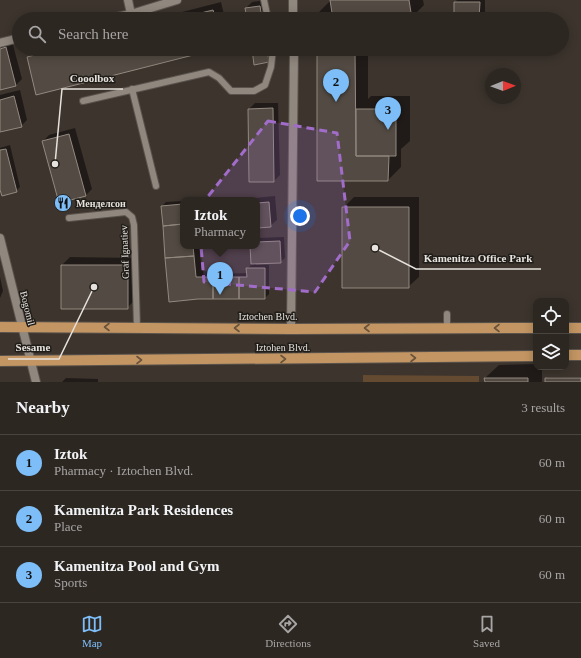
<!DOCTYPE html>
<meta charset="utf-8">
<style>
body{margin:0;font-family:Georgia,serif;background:#352f2a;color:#f1f3f6}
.controls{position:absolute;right:12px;bottom:12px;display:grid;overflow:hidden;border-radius:8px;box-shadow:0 2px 10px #0003}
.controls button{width:36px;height:36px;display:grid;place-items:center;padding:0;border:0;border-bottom:1px solid #484440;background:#2d2722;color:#f1f3f6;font:20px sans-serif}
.compass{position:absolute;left:485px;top:68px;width:36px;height:36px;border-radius:50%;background:#2d2722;box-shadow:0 2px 10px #0003;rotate:89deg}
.you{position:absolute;left:300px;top:216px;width:14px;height:14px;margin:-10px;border:3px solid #fff;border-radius:50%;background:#1a73e8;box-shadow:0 0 0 6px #1a73e833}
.badge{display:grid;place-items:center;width:26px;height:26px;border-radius:50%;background:#7dbef9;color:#111;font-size:13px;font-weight:700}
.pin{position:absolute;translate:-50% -33px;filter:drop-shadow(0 1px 2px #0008)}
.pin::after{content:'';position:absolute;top:21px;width:14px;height:12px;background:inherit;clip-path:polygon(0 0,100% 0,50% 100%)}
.popup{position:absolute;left:180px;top:197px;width:80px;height:52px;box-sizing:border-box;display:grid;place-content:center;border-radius:8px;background:#2d2722;filter:drop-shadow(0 1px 3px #0005);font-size:13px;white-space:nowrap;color:#a7a5a5}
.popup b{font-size:15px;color:#f1f3f6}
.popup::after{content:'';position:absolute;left:50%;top:100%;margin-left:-8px;border:8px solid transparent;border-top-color:#2d2722}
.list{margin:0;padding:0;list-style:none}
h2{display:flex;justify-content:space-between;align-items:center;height:52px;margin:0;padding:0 16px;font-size:17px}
h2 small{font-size:13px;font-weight:400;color:#a7a5a5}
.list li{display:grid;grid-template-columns:26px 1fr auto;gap:12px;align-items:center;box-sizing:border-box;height:56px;padding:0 16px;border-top:1px solid #484440}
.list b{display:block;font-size:15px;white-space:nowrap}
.list p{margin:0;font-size:13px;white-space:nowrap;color:#a7a5a5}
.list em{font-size:13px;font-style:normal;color:#a7a5a5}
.icon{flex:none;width:22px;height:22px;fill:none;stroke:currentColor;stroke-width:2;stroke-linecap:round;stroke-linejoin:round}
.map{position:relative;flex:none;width:581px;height:382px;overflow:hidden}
.search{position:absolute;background:#2d2722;box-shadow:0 2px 10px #0003;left:12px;right:12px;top:12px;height:44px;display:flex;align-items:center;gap:10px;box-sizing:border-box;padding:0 14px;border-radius:22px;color:#a7a5a5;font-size:15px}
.sheet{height:220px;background:#2d2722}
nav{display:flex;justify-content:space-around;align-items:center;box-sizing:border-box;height:56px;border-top:1px solid #484440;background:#2d2722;font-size:11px;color:#a7a5a5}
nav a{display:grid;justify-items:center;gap:2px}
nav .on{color:#7dbef9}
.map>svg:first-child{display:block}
</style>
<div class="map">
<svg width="581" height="382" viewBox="0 0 581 382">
<rect width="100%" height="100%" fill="#3c342d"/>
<path fill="#634a31" d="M363 375 479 376V382H363Z"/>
<path fill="#0007" d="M266 0 269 19H248L246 8 252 2Z
M331 0H423L424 5 411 18 402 19H318V13Z
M457 0H485V19H455V2Z
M221 2 225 19H155Z
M12 41 22 79 16 85 0 89V45Z
M36 49H213L28 57Z
M253 49H274L269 61Z
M318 49H368V99L371 96H410V141L401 149V167L388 180H318Z
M20 90 27 120 21 126 0 131V95Z
M255 103H278L280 175 274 181 249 109Z
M75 128 92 189 86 195 60 202 43 141 49 135Z
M10 145 20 187 16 191 0 186V148Z
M275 196 277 220 270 226 257 227V200H240L242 199Z
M354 197H419V277L408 287 343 208Z
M183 201V246H199L202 271 218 272V274L247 273V269L252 264 251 246H257V238L284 237 285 258 280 262 256 263V265H269V294L265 298H198L162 206 166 202Z
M70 257 135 258V300L127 308 62 265Z
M0 277 3 291 0 298Z
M536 364V367H542V382H486L485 378 499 365Z
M548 377H581V382H546V379Z
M66 378 98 379V382H62Z"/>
<path fill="#534b43" stroke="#928980" d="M330 0H409L412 19H317V13H332Z
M454 2H480L479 19H454Z
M260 6 262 19H247L245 8Z
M213 10 216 19H176Z
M6 47 16 86 0 90V49Z
M57 49H217L36 95 27 57Z
M252 49H267L269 62 254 65Z
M317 49H355L356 156H389L388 181H317Z
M14 96 22 127 0 132V100Z
M273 108 274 182H249L248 109Z
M356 109H396V156H356Z
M69 134 86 196 59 203 42 141Z
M6 149 17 192 2 196 0 190V150Z
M269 202 271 227 257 228V203Z
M183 204V224L163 226 161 206Z
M342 207H409V288H342Z
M183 224V246H193L194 256 165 258 163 226Z
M280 241 281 263 251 264 250 246H257V242Z
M194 256 196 277H213V299H198L169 302 165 258Z
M61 265H128V309H61Z
M246 268H265V299H239V277H247Z
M213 277H239V299H213Z
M484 378H528V382H485Z
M545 378H581V382H545Z"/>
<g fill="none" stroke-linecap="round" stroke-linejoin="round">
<defs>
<path id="service" d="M264 0 268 19
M132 89 156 186
M83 101 209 72 219 78 231 91H254L265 85 271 67 273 49
M69 218 126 212 132 217 134 225 137 327
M447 314V328"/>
<path id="minor" d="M128 0 131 14
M293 0V19
M108 19 131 14 177 0
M0 43 19 38
M291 329 294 49"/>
<path id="tertiary" d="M0 238 36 382"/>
<path id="primary" d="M0 327 291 329 536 328
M566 328H581
M566 355H581
M0 361 536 356"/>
</defs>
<use href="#service" stroke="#5a534d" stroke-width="8"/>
<use href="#minor" stroke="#5a534d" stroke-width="10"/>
<use href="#tertiary" stroke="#5a534d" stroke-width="10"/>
<use href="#primary" stroke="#5a534d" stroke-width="12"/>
<use href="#service" stroke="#90877e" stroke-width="6"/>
<use href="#minor" stroke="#90877e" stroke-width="8"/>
<use href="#tertiary" stroke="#90877e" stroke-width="8"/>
<use href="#primary" stroke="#c29562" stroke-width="10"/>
</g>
<defs><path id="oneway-chevron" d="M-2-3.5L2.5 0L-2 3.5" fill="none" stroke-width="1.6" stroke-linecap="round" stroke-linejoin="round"/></defs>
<g stroke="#69533a">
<use href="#oneway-chevron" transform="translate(107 327) rotate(-180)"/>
<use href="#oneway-chevron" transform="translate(237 328) rotate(-180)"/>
<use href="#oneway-chevron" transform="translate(367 328) rotate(180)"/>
<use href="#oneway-chevron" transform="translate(497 328) rotate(180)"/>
<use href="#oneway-chevron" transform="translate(413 358)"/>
<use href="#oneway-chevron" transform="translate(283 359)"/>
<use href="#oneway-chevron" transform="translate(139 360)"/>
</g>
<path fill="#a16cca" fill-opacity="0.2" stroke="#a16cca" stroke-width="3" stroke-dasharray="8 5" stroke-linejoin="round" d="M268 121 337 133 350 241 315 292 204 282 198 209Z"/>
<defs>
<symbol id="restaurant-disc" viewBox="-11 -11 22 22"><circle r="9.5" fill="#7dbef9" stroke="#201d19"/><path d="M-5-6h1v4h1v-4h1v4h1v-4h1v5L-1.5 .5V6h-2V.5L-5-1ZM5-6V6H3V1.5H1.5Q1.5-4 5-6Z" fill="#111"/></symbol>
</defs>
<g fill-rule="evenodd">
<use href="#restaurant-disc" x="53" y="193" width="20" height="20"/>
</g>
<g text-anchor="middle" stroke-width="3" stroke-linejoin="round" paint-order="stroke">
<g font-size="10" font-weight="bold" fill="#e7e2dd" stroke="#201d19" text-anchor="start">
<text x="76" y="207">Менделсон</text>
</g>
<g font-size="10" fill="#e7e2dd" stroke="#201d19">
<text transform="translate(124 252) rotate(-92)" y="4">Graf Ignatiev</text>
<text transform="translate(28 308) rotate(76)" y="4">Bogomil</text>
<text x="268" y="320">Iztochen Blvd.</text>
<text x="283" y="351">Iztohen Blvd.</text>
</g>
</g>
<path fill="none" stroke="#e7e2dd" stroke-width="1.5" d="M55 164L62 89H123M375 248L416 269H541M94 287L59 359H8"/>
<g fill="#e7e2dd" stroke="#201d19" stroke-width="1.5">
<circle cx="55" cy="164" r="4"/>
<circle cx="375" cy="248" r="4"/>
<circle cx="94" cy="287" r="4"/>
</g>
<g font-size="11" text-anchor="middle" font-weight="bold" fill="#e7e2dd" stroke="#201d19" stroke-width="3" stroke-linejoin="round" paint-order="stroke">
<text x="92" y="82">Cooolbox</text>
<text x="478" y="262">Kamenitza Office Park</text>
<text x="33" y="351">Sesame</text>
</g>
</svg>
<div class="controls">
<button><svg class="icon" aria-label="locate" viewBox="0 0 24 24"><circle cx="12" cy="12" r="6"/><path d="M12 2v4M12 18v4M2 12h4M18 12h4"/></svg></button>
<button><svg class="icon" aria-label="layers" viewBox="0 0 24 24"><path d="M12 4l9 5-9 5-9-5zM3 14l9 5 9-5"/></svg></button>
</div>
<svg class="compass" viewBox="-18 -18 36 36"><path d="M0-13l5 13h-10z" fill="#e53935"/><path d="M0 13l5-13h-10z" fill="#a7a5a5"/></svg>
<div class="you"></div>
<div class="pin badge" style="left:220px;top:295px">1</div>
<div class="popup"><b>Iztok</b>Pharmacy</div>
<div class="pin badge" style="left:336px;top:102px">2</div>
<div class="pin badge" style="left:388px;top:130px">3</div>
<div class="search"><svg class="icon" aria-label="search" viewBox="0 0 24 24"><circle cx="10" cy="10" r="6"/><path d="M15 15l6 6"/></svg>Search here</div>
</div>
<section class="sheet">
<h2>Nearby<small>3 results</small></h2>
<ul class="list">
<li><span class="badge">1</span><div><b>Iztok</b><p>Pharmacy · Iztochen Blvd.</p></div><em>60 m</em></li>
<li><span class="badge">2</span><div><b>Kamenitza Park Residences</b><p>Place</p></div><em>60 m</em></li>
<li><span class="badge">3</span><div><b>Kamenitza Pool and Gym</b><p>Sports</p></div><em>60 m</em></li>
</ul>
</section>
<nav>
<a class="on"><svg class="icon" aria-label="map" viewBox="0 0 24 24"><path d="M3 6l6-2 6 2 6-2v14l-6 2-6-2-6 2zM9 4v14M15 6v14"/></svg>Map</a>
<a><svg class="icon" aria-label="directions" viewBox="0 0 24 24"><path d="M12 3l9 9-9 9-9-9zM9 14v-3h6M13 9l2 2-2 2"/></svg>Directions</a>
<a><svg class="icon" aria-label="saved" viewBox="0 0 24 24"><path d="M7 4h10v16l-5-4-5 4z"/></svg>Saved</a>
</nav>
